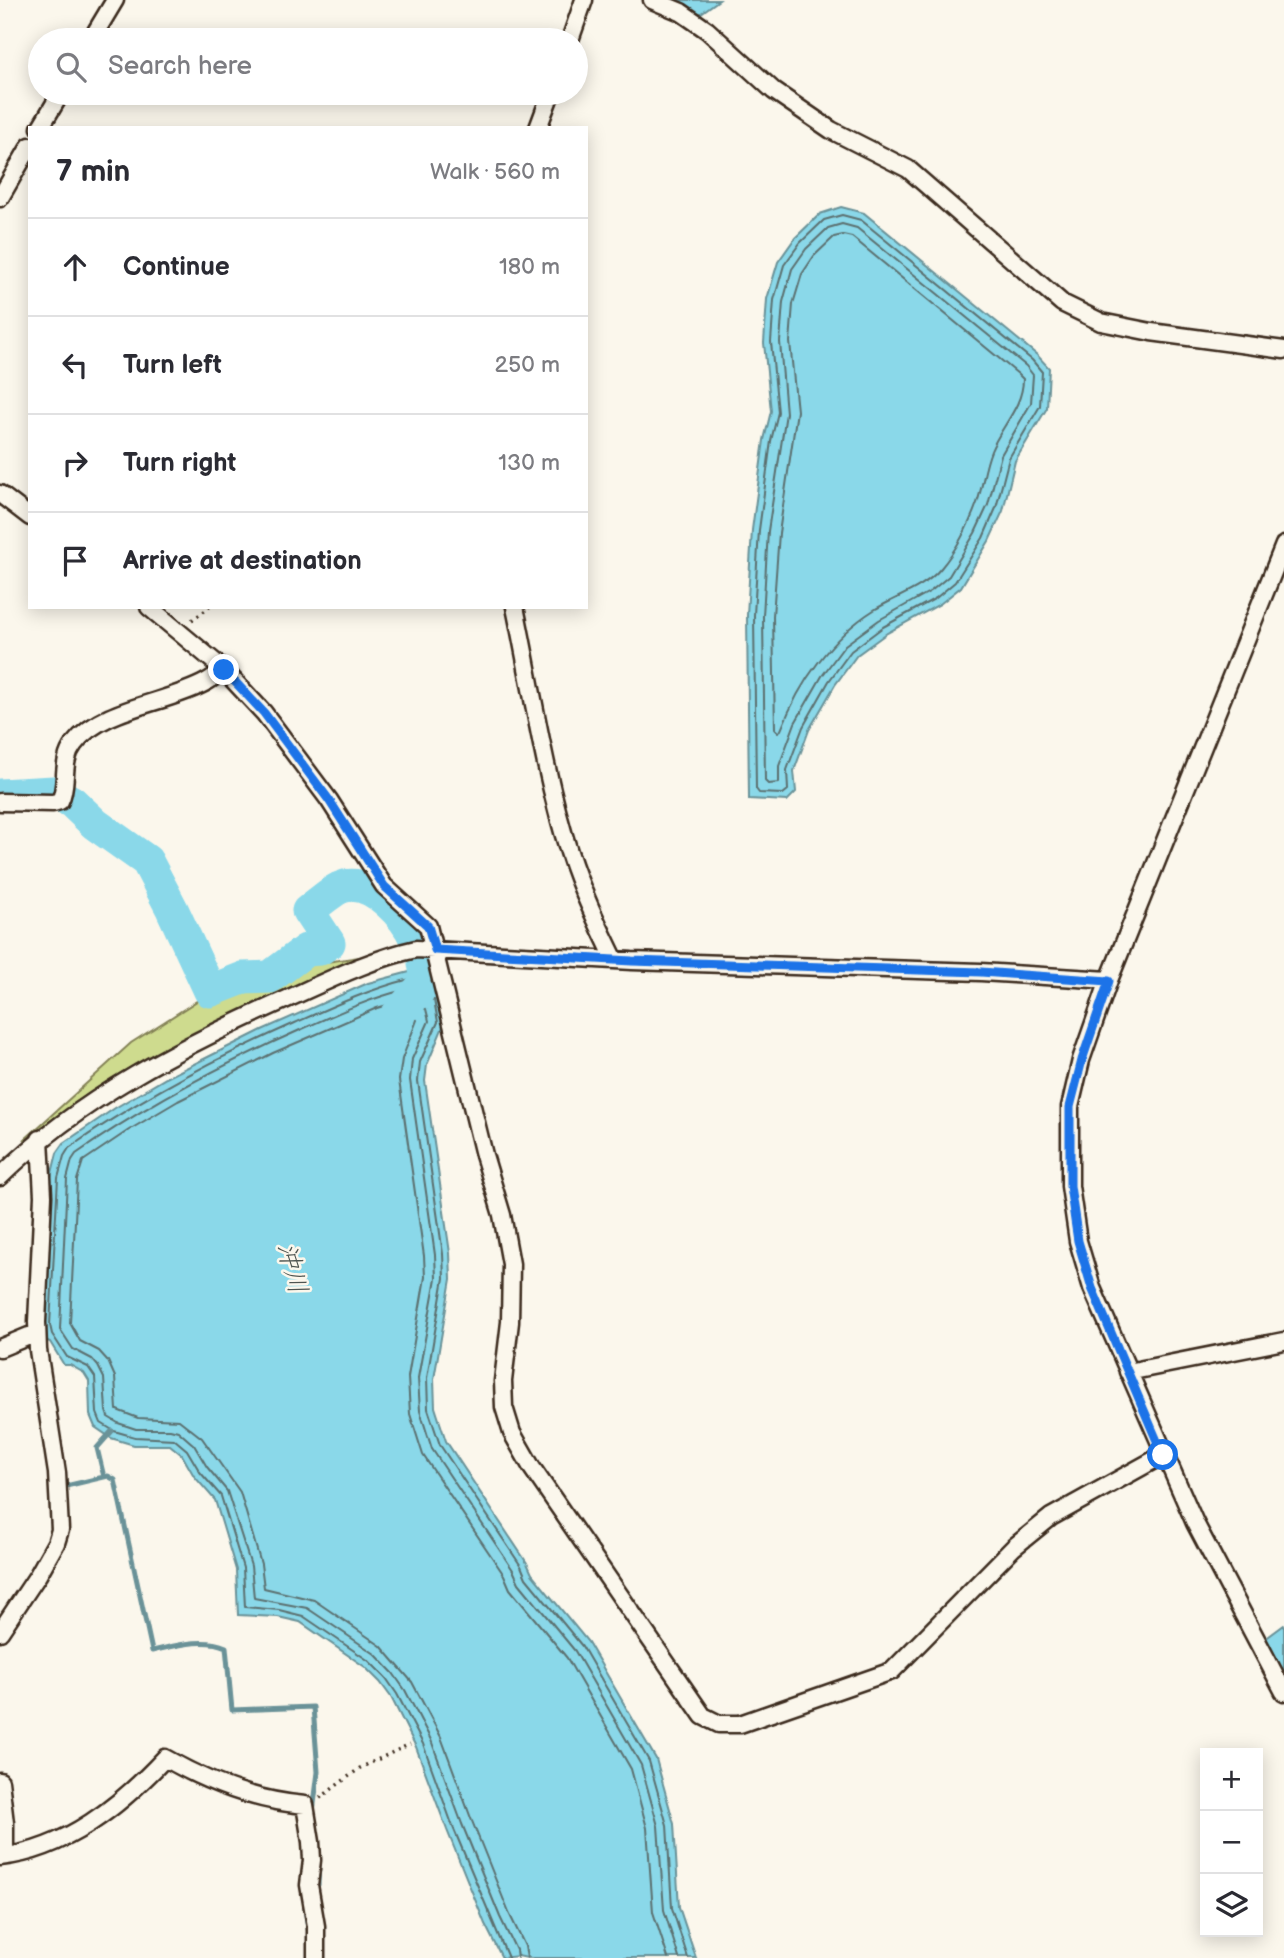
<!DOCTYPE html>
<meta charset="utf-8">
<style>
body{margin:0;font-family:"Balsamiq Sans","Klee One",sans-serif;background:#f7f7f7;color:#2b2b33}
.controls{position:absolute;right:21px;bottom:21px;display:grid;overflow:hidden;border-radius:0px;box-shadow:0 4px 18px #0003}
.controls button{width:63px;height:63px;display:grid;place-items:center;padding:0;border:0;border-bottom:2px solid #e1e1e2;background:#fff;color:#2b2b33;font:35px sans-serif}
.stop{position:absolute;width:21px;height:21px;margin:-16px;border:5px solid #1a73e8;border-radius:50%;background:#fff}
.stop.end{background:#1a73e8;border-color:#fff;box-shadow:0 2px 7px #0008}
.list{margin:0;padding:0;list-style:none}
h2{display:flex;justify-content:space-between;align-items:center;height:91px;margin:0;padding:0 28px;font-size:30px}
h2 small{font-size:23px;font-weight:400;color:#7c7c81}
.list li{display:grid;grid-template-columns:46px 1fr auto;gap:21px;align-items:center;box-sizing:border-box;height:98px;padding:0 28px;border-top:2px solid #e1e1e2}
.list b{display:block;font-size:26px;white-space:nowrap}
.list em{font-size:23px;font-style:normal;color:#7c7c81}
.icon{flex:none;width:38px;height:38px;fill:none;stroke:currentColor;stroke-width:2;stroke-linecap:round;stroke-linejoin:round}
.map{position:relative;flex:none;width:1284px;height:1958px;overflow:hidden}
.search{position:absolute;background:#fff;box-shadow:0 4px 18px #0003;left:28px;top:28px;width:560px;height:77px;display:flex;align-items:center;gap:18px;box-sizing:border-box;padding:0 24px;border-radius:38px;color:#7c7c81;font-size:26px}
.panel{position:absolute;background:#fff;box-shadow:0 4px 18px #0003;left:28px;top:126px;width:560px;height:483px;border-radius:0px}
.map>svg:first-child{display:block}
</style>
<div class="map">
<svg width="1284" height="1958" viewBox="0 0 1284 1958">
<rect width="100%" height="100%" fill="#fbf7ec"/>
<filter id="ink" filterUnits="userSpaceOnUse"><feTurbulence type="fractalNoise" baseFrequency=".0143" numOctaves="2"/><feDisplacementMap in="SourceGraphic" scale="14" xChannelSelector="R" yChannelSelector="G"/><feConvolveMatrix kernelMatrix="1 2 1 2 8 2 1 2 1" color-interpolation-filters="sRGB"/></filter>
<g filter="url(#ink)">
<path fill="#cedb8e" stroke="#848256" stroke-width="2" d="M379 954C297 989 214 1022 135 1065 96 1087 60 1114 24 1140L131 1043 200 999 245 982 271 981 296 963H320Z"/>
<path fill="#8ad8e9" stroke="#6a9298" stroke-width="2" d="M668 0H719L697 16Z
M841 207 864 213 1037 355 1049 368 1047 408 1015 461 1003 511 989 541 961 587 940 604 887 633 857 655 835 685 809 730 794 771 796 792 787 801 749 799 747 615 752 530 764 440 771 411 764 343 767 299 778 262 795 238 820 214Z
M417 970 424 992 439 989 445 1022 427 1065 425 1081 450 1253 451 1279 434 1379 435 1407 446 1441 527 1563 532 1574 588 1642 656 1759 674 1824 679 1907 696 1958H527L518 1956 502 1958 485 1924 447 1830 416 1747 391 1697 380 1682 365 1667 300 1622 278 1617 238 1615 236 1570 215 1500 194 1476 182 1455 170 1445H134L111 1438 95 1427 90 1415 89 1381 84 1373 70 1365H64L50 1342 45 1340 43 1325 50 1228 51 1177 57 1153 64 1143 115 1108 166 1078 262 1030 368 983Z
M1284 1625V1674L1265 1639Z"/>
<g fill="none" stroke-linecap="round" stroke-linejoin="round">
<path stroke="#5b706f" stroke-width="2" d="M842 215 861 220 1032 360 1042 372 1040 406 1009 458 996 508 983 538 955 582 936 598 883 627 851 651 829 681 803 727 787 770 788 790 783 794 759 793 756 789 754 615 759 530 771 441 778 412 771 342 774 300 784 265 800 243 824 220Z
M842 224 857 228 1026 366 1033 375 1031 403 1001 455 988 505 975 533 949 576 931 591 879 620 845 645 822 676 795 723 779 766V783L768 784 765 781 763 616 768 531 786 413 780 342 783 302 792 269 806 249 828 228Z
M843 235 852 237 1018 374 1023 379C1023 407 1001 426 991 451 984 468 983 486 977 503 969 525 956 550 941 568 925 588 895 597 874 610 831 637 799 683 781 730L778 732 775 729 773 616 779 533 797 411 790 342 793 304 802 274 814 256 834 237Z
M508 1958 453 1827 423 1744 397 1694 386 1678 369 1661 303 1616 279 1610 245 1607 243 1568 221 1496 200 1472 187 1450 174 1439 135 1437 114 1431 101 1423 97 1413 95 1377 88 1367 67 1357 52 1334 50 1325 58 1178 64 1156 69 1148C140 1098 216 1058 295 1023 333 1006 370 989 410 979L413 981 420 997 434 1000 438 1022 420 1062 418 1081 443 1254 444 1278 427 1378 428 1409 440 1445 521 1566 526 1578 582 1646 649 1761 667 1825 672 1908 688 1958
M517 1958 516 1950 500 1917 462 1824 431 1740 405 1690 393 1673 375 1654 307 1608 254 1598 251 1566 227 1491 207 1467 194 1445 178 1431 170 1429H136L118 1423 108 1417 106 1411 104 1378 98 1366 92 1359 73 1349 60 1329 67 1179 72 1160 76 1154C146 1105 221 1065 300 1030 334 1015 367 999 404 990 413 994 408 1002 426 1009L429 1021 412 1059 410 1080 435 1255 436 1278 418 1378 420 1411 432 1449 513 1570 519 1583 575 1651 641 1765 658 1826 664 1910 679 1958
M527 1958 525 1946 509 1913 472 1821 441 1737 412 1682 381 1646 314 1600 264 1588 261 1564 240 1492 202 1438 179 1420 138 1418 117 1410 115 1377 108 1361 99 1351 80 1341 70 1323 77 1180 83 1161 129 1130 178 1101 273 1053 377 1008 397 1002 417 1020 402 1059 399 1080 424 1256 425 1277 408 1377 410 1414 423 1455 504 1575 510 1589 567 1658 631 1769 647 1828 653 1912 668 1958"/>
<path stroke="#6a9298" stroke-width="5" d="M104 1477 97 1448 112 1431
M66 1486 108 1476 115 1480 152 1651C175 1646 204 1637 226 1647L232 1710 313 1707 318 1772 313 1812
M318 1885 319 1864
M305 1909 309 1934"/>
<path stroke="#8ad8e9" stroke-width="33" d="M0 795 54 792 72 802 95 824 147 861 172 909 210 991 243 978 270 977 306 950 320 949 329 943 308 911C319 903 333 889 345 886 374 880 406 917 416 940
M393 1020 427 981 424 963"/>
<defs>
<path id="street" d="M652 0 681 12 707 30 774 91 831 130 908 169 1062 303 1101 322 1151 332 1284 350
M91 40 115 0
M570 40 584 0
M40 128 61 93
M538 128 551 93
M0 198 30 146
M0 494 30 517
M1284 545 1109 980 1081 1060 1070 1107V1186L1078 1241 1092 1288 1195 1523 1284 1692
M149 607 222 668 264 713 329 800 384 886 428 926 484 1155 502 1215 511 1264 510 1322 503 1381 504 1407 512 1433 532 1468 703 1716 719 1724H740L892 1671 1014 1547 1051 1517 1163 1455
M515 607C532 688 544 773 569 852 581 890 598 925 615 960
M0 802 53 803 60 801C69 783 60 762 74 744 102 707 167 704 206 682 212 679 218 674 224 669
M0 1177C81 1097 184 1045 287 999 329 980 371 959 416 949L632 961 981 972 1109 980
M0 1348 29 1336 37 1334
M1128 1372 1284 1341
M0 1632 38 1575 56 1543 60 1530 57 1473 38 1350 37 1322 43 1196 40 1139
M0 1781 5 1823V1856
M0 1857C66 1850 121 1805 165 1758 207 1782 256 1801 305 1805L311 1842 312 1860 309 1885 316 1926V1958"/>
</defs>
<use href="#street" stroke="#3b2a1e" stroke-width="21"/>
<path stroke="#3b2a1e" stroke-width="3.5" stroke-dasharray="2 5" stroke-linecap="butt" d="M192 620 210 607
M320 1798 360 1768 410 1744"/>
<use href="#street" stroke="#fbf7ec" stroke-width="16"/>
</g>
</g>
<g fill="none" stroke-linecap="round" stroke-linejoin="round" filter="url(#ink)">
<path stroke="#1a73e8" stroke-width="9" d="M224 670 264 713 329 800 384 886 428 926 435 950 632 961 981 972 1109 981 1082 1060 1070 1107V1186L1078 1241 1092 1288 1163 1455"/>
</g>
<g text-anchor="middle" stroke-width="5" stroke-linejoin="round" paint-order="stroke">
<g font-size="26" font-style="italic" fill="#4f5651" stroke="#fbf7ec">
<text transform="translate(293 1268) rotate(75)" y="9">沖川</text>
</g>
</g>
</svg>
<div class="controls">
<button>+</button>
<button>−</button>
<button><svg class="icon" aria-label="layers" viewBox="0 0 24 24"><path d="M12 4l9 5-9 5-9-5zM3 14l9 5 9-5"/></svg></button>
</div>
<div class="stop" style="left:1163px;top:1455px"></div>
<div class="stop end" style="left:224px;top:670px"></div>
<div class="search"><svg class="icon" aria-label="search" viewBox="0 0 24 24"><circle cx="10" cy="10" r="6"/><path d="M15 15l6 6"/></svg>Search here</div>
<section class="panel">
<h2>7 min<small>Walk · 560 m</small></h2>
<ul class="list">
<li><svg class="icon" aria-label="ahead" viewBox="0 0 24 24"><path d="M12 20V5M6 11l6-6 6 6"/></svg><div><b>Continue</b></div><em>180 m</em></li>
<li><svg class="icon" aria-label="left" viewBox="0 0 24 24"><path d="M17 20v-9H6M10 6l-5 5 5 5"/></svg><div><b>Turn left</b></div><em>250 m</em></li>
<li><svg class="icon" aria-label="right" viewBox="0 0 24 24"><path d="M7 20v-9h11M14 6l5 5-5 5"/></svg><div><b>Turn right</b></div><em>130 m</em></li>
<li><svg class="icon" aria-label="arrive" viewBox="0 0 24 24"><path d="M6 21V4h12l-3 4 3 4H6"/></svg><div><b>Arrive at destination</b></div></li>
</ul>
</section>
</div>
